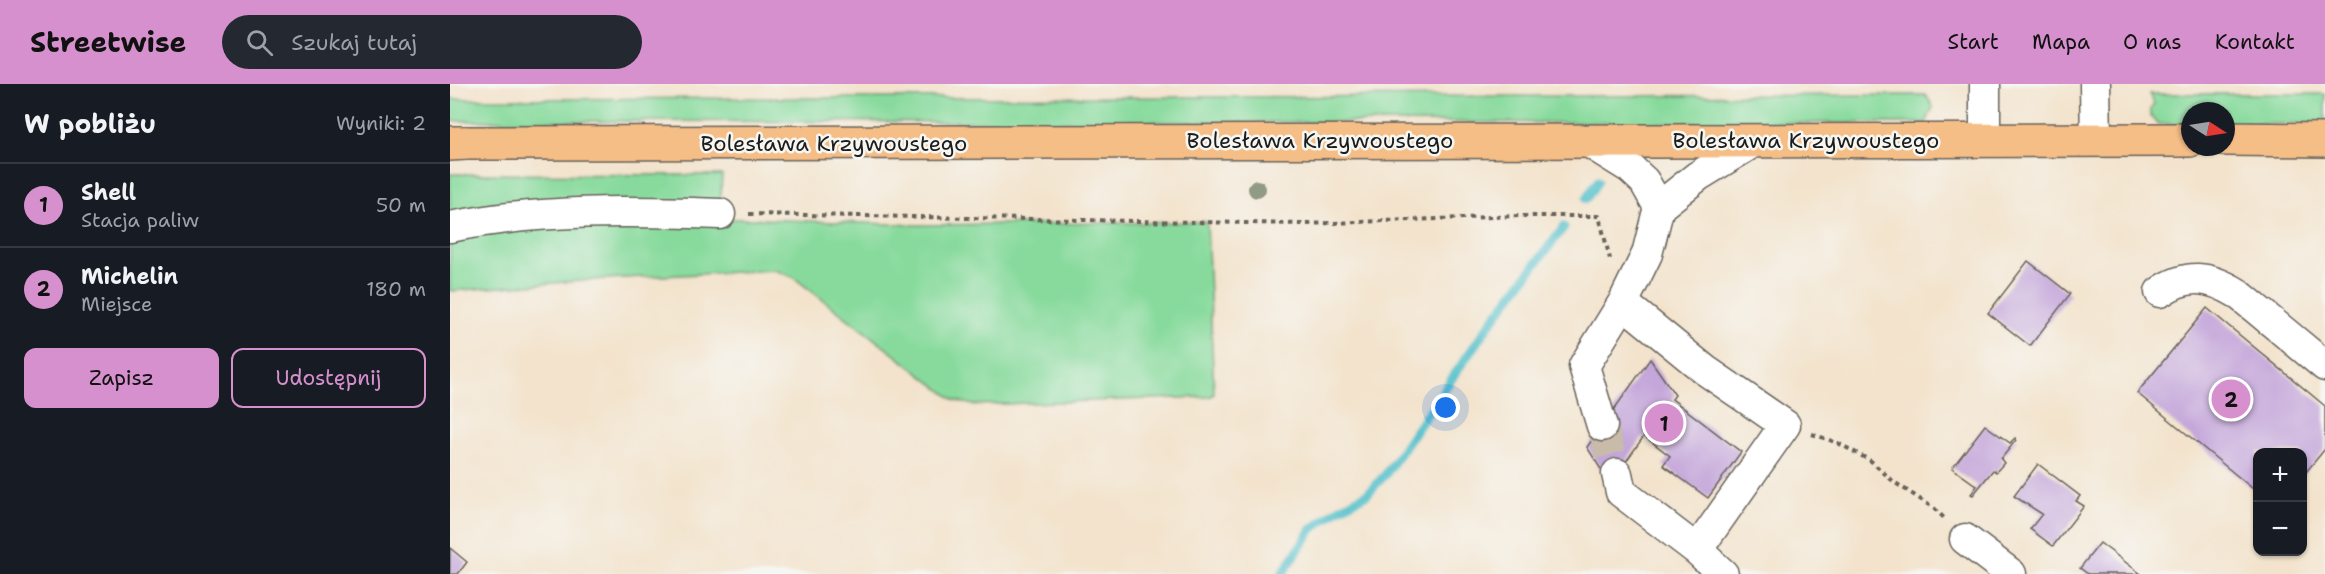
<!DOCTYPE html>
<html lang="pl">
<meta charset="utf-8">
<style>
body{margin:0;font-family:"Shantell Sans",sans-serif;background:#242831;color:#f1f3f6}
.controls{position:absolute;right:18px;bottom:18px;display:grid;overflow:hidden;border-radius:12px;box-shadow:0 2px 4px #0004}
.controls button{width:54px;height:54px;display:grid;place-items:center;padding:0;border:0;border-bottom:2px solid #363941;background:#171b24;color:#f1f3f6;font:30px sans-serif}
.compass{position:absolute;left:1731px;top:18px;width:54px;height:54px;border-radius:50%;background:#171b24;box-shadow:0 2px 4px #0004;rotate:102deg}
.you{position:absolute;left:996px;top:324px;width:21px;height:21px;margin:-15px;border:4px solid #fff;border-radius:50%;background:#1a73e8;box-shadow:0 0 0 9px #1a73e833}
.badge{display:grid;place-items:center;width:39px;height:39px;border-radius:50%;background:#d690ce;color:#111;font-size:20px;font-weight:700}
.pin{position:absolute;translate:-50% -50%;border:3px solid #fff;box-shadow:0 2px 6px #0006}
.list{margin:0;padding:0;list-style:none}
h2{display:flex;justify-content:space-between;align-items:center;height:78px;margin:0;padding:0 24px;font-size:26px}
h2 small{font-size:20px;font-weight:400;color:#9ea1a6}
.list li{display:grid;grid-template-columns:39px 1fr auto;gap:18px;align-items:center;box-sizing:border-box;height:84px;padding:0 24px;border-top:2px solid #363941}
.list b{display:block;font-size:22px;white-space:nowrap}
.list p{margin:0;font-size:20px;white-space:nowrap;color:#9ea1a6}
.list em{font-size:20px;font-style:normal;color:#9ea1a6}
.actions{display:flex;gap:12px;padding:18px 24px}
.actions a{flex:1;padding:14px 0;border:2px solid #d690ce;border-radius:12px;text-align:center;font-size:21px;color:#d690ce}
.actions .main{background:#d690ce;color:#111}
.icon{flex:none;width:33px;height:33px;fill:none;stroke:currentColor;stroke-width:2;stroke-linecap:round;stroke-linejoin:round}
.map{position:relative;flex:none;width:1875px;height:490px;overflow:hidden}
header{display:flex;align-items:center;gap:36px;box-sizing:border-box;height:84px;padding:0 30px;background:#d690ce;color:#111}
header strong{font-size:28px}
nav{display:flex;gap:33px;margin-inline-start:auto;font-size:21px}
.search{width:420px;height:54px;background:#242831;display:flex;align-items:center;gap:15px;box-sizing:border-box;padding:0 21px;border-radius:33px;color:#9ea1a6;font-size:22px}
main{display:flex}
aside{flex:1;background:#171b24}
.map>svg:first-child{display:block}
</style>
<header>
<strong>Streetwise</strong>
<div class="search"><svg class="icon" aria-label="search" viewBox="0 0 24 24"><circle cx="10" cy="10" r="6"/><path d="M15 15l6 6"/></svg>Szukaj tutaj</div>
<nav><a>Start</a><a>Mapa</a><a>O nas</a><a>Kontakt</a></nav>
</header>
<main>
<aside>
<h2>W pobliżu<small>Wyniki: 2</small></h2>
<ul class="list">
<li><span class="badge">1</span><div><b>Shell</b><p>Stacja paliw</p></div><em>50 m</em></li>
<li><span class="badge">2</span><div><b>Michelin</b><p>Miejsce</p></div><em>180 m</em></li>
</ul>
<div class="actions"><a class="main">Zapisz</a><a>Udostępnij</a></div>
</aside>
<div class="map">
<svg width="1875" height="490" viewBox="0 0 1875 490">
<rect width="100%" height="100%" fill="#f6f6f2"/>
<filter id="ink" filterUnits="userSpaceOnUse"><feTurbulence type="fractalNoise" baseFrequency=".0167" numOctaves="2"/><feDisplacementMap in="SourceGraphic" scale="12" xChannelSelector="R" yChannelSelector="G"/><feConvolveMatrix kernelMatrix="1 2 1 2 8 2 1 2 1" color-interpolation-filters="sRGB"/></filter>
<filter id="wash" filterUnits="userSpaceOnUse"><feTurbulence type="fractalNoise" baseFrequency=".008" numOctaves="4" result="noise"/><feDisplacementMap in="SourceGraphic" scale="24" xChannelSelector="R" yChannelSelector="G"/><feGaussianBlur stdDeviation="1.35" result="paint"/><feColorMatrix in="noise" values="0 0 0 0 0 0 0 0 0 0 0 0 0 0 0 0 0 1.4 0 .05"/><feComposite in="paint" operator="in"/></filter>
<g filter="url(#wash)">
<rect width="100%" height="100%" fill="#f3e3cc"/>
<path fill="#87da9c" stroke="#527b5c" stroke-width="1.5" d="M1699 10H1875V40H1776V27H1740V40H1707L1701 33V25L1704 19Z
M1476 11 1483 23 1476 39 0 37V15Z
M0 90 272 91 270 123 0 135Z
M147 135H310L466 141 757 138 764 310 759 313 523 321 504 316 343 193 325 186 155 195 0 207V149Z"/>
<g fill="none" stroke-linecap="round" stroke-linejoin="round">
<path stroke="#53c0cb" stroke-width="9" d="M1136 115 1148 97
M832 490 862 445 887 426 917 410 935 391 1041 238 1114 143"/>
</g>
<g id="blocks">
<path fill="#c4a6da" d="M1578 177 1620 210 1580 262 1538 229Z
M1757 224 1875 322V365L1852 393V368H1808V409L1687 309Z
M1200 275 1225 311 1222 315 1291 368 1258 414 1213 381 1220 372 1194 352 1160 400 1137 363Z
M1535 341 1560 359 1565 354 1566 356 1551 375 1554 379 1546 388 1543 386 1523 411 1521 410 1527 402 1502 384Z
M1588 380 1630 412 1626 417 1634 422 1603 462 1580 445 1592 430 1564 412Z
M1650 459 1691 490H1638L1630 484Z
M0 464 17 478 8 490H0Z"/>
</g>
</g>
<g filter="url(#ink)">
<use href="#blocks" fill-opacity="0" stroke="#67625a" stroke-width="1.5"/>
<g fill="none" stroke-linecap="round" stroke-linejoin="round">
<path stroke="#c8bba9" stroke-width="30" stroke-dasharray="30 15" stroke-linecap="butt" d="M1152 342 1167 390"/>
<defs>
<path id="minor" d="M1645 0 1646 56
M1535 55V0
M1135 56 1180 84 1194 97 1209 123
M0 143C88 125 181 127 270 130
M1710 208C1737 189 1759 192 1787 209L1875 282
M1152 342 1134 282 1173 219 1197 170 1209 123 1248 92 1307 56
M1167 390 1171 408 1247 466 1335 341 1255 286 1173 219
M1515 455 1561 490
M1247 466 1273 490"/>
<path id="major" d="M1776 55 1875 56
M0 59 1740 56"/>
<path id="highway" d="M0 60 16 59"/>
</defs>
<use href="#minor" stroke="#67625a" stroke-width="33"/>
<use href="#major" stroke="#67625a" stroke-width="36"/>
<use href="#highway" stroke="#67625a" stroke-width="36"/>
<path stroke="#67625a" stroke-width="4" stroke-dasharray="4.5 4.5" stroke-linecap="butt" d="M299 130 854 140 1068 132H1149L1160 175
M1362 350 1388 359 1421 377 1444 398 1485 425 1494 434"/>
<use href="#minor" stroke="#fff" stroke-width="30"/>
<use href="#major" stroke="#f6be87" stroke-width="33"/>
<use href="#highway" stroke="#f6be87" stroke-width="33"/>
</g>
<circle fill="#919a84" cx="807" cy="105" r="9"/>
</g>
<g text-anchor="middle" stroke-width="5" stroke-linejoin="round" paint-order="stroke">
<g font-size="22" fill="#1c1c1c" stroke="#f6f6f2">
<text x="870" y="64">Bolesława Krzywoustego</text>
<text x="1356" y="64">Bolesława Krzywoustego</text>
<text x="384" y="67">Bolesława Krzywoustego</text>
</g>
</g>
</svg>
<div class="controls">
<button>+</button>
<button>−</button>
</div>
<svg class="compass" viewBox="-18 -18 36 36"><path d="M0-13l5 13h-10z" fill="#e53935"/><path d="M0 13l5-13h-10z" fill="#9ea1a6"/></svg>
<div class="you"></div>
<div class="pin badge" style="left:1214px;top:339px">1</div>
<div class="pin badge" style="left:1781px;top:315px">2</div>
</div>
</main>
